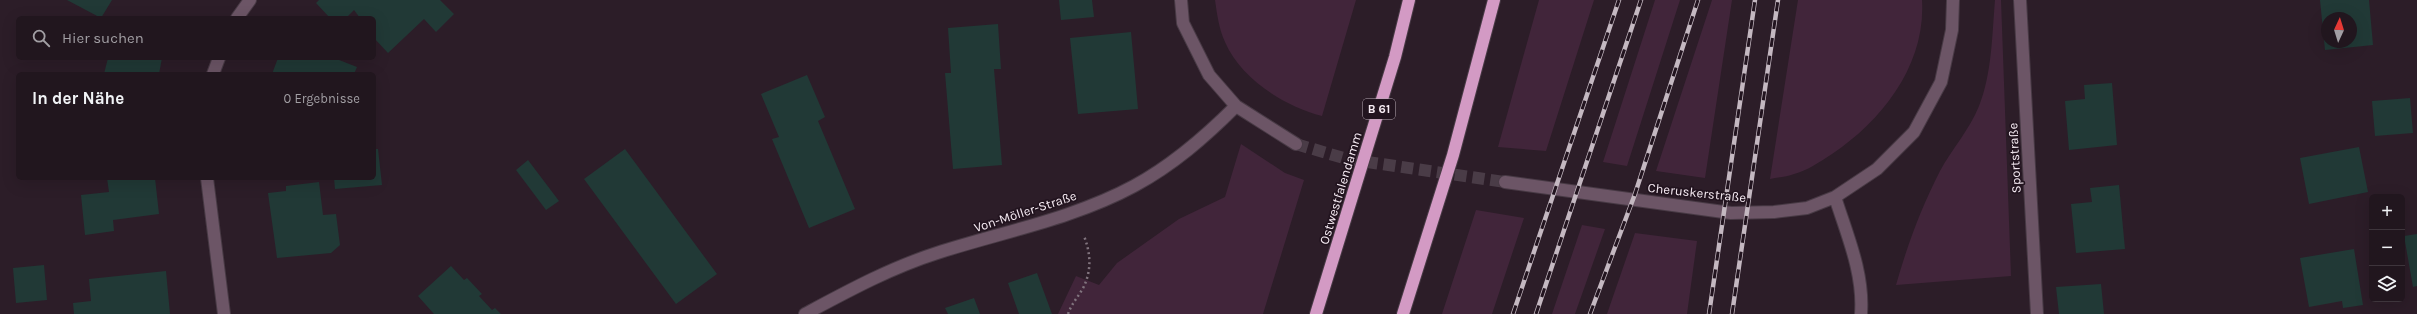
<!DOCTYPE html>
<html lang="de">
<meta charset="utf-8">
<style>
body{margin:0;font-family:Karla,sans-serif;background:#291f27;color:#f1f3f6}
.controls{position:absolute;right:12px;bottom:12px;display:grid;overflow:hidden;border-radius:6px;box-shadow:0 4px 16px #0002}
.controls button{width:36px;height:36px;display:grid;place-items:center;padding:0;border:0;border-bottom:1px solid #3e353c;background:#21161e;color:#f1f3f6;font:20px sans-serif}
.compass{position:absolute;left:2321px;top:12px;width:36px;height:36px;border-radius:50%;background:#21161e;box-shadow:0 4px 16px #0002;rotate:4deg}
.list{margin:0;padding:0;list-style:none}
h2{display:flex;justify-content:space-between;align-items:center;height:52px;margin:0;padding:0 16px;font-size:17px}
h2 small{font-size:13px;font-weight:400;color:#a29fa4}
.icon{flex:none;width:22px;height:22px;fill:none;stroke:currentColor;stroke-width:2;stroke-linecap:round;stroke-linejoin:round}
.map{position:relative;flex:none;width:2417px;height:314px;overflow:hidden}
.search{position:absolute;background:#21161e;box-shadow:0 4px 16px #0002;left:16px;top:16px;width:360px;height:44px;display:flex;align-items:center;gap:10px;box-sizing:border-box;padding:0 14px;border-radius:6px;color:#a29fa4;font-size:15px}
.panel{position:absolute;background:#21161e;box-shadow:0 4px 16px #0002;left:16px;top:72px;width:360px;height:108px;border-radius:6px}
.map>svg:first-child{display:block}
</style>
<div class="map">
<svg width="2417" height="314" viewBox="0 0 2417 314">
<rect width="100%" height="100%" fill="#2c1d28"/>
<path fill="#41253a" d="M1215 0H1356L1322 116C1284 106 1241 79 1225 42 1219 29 1217 14 1215 0Z
M1539 0H1594L1546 151 1498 147Z
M1655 0H1680L1627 166 1603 162Z
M1712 0H1732L1705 178 1656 171Z
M1798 0H1922C1926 64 1883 120 1832 154 1821 161 1807 171 1794 174 1787 177 1778 177 1770 179Z
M1995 0H2001L2011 276 1896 285C1907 246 1921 208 1940 171 1952 149 1970 129 1979 106 1992 73 1992 35 1995 0Z
M1241 144 1285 173 1304 180 1263 314H1058L1076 276 1099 285 1117 263 1179 219 1225 197Z
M1476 210 1524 218 1492 314H1442Z
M1582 225 1605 229 1575 314H1552Z
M1635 233 1697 241 1687 314H1607Z"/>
<path fill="#213936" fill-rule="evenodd" d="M67 0H112L101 18Z
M319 0H440L454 14 436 32 424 19 388 53 374 38V18H360L354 10 346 18H330L316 3Z
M1059 0H1092L1094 17 1061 20Z
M2320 0H2369L2373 45 2325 50ZM2327 18H2351V42H2327Z
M998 24 1001 69H994L1002 165 953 169 945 73H951L948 28Z
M1131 32 1138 109 1078 114 1070 38Z
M108 58H162L159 74H104Z
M278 58H334L357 67 354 74H272Z
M807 75 825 117 818 121 855 209 809 228 772 139 779 137 761 94Z
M2112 83 2117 145 2069 150 2065 101 2085 99 2084 85Z
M2410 98 2413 133 2375 136 2372 101Z
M2359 147 2368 192 2309 204 2300 158Z
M374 149H378L382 185 335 189 334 178H374Z
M625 149 717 274 676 304 584 179Z
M528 160 559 201 546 210 516 170Z
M107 178H155L159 214 113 220 114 231 85 235 81 195 109 192Z
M319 182 323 215 336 214 340 245 331 253 277 258 268 193 286 191V186Z
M2119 185 2125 249 2076 253 2071 204 2092 202 2090 188Z
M2417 234V286L2413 287 2404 236Z
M2354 249 2363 305 2343 308 2342 301 2309 307 2300 258Z
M44 265 47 300 16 303 13 268Z
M451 266 464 280 467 278 482 294 479 296 492 310 495 308 501 314H434L418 296Z
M166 271 170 314H74L73 303 91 301 89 279Z
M1037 273 1052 314H1019L1008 283Z
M2101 284 2104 314H2059L2056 287Z
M974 298 980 314H948L945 308Z"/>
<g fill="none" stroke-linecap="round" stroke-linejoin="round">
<path stroke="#4a3c47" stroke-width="12" stroke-dasharray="12 6" stroke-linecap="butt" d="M1296 144 1347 159 1505 182"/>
<defs>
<path id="minor" d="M1181 0 1183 23 1209 75 1236 106 1296 144
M2020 0 2037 314
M237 18 250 0
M213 74 219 58
M207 178 224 314
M1505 182 1731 213 1774 212 1807 208 1835 197 1877 169 1914 132 1941 82 1952 30 1953 0
M1835 197C1847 235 1864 273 1861 314
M805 314C848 291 890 268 937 253 1002 232 1073 219 1134 186 1173 165 1205 137 1236 106"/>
<path id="highway" d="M1316 314 1395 57 1409 0
M1403 314 1453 155 1494 0"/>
</defs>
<use href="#minor" stroke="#483a45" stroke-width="14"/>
<use href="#highway" stroke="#483a45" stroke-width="14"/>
<path stroke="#81747e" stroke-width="2.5" stroke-dasharray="2 3" stroke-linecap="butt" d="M1068 314C1071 305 1077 298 1082 290 1092 272 1091 254 1084 236"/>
<use href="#minor" stroke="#6c5566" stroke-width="12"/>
<use href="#highway" stroke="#d39ac4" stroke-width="12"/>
<defs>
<path id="rail" d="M1513 314 1619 0
M1536 314 1641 0
M1590 314 1635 194 1698 0
M1709 314 1755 0
M1732 314 1778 0"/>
</defs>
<use href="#rail" stroke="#c4b8c1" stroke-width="4.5"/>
<use href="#rail" stroke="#22141f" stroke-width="3" stroke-dasharray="9" stroke-linecap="butt"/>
</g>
<g text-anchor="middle" stroke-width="3.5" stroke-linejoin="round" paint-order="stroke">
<rect fill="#22141f" stroke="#b7abb4" stroke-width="1" x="1363" y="99" width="32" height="20" rx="3"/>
<g font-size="12" font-weight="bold" fill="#f7ecf4">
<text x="1379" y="113">B 61</text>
</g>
<g font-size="13" fill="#f7ecf4" stroke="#22141f">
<text transform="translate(2014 158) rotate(-93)" y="5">Sportstraße</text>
<text transform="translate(1340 188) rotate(-73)" y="5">Ostwestfalendamm</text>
<text transform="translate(1697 192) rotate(6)" y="5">Cheruskerstraße</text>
<text transform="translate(1025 211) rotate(-18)" y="5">Von-Möller-Straße</text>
</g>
</g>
</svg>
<div class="controls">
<button>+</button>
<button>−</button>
<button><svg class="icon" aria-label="layers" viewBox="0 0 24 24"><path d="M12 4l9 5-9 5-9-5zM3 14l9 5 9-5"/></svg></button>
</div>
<svg class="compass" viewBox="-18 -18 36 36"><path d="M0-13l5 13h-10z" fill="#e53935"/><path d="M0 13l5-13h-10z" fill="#a29fa4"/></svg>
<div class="search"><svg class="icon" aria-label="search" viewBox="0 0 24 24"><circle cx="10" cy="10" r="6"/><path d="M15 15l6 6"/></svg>Hier suchen</div>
<section class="panel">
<h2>In der Nähe<small>0 Ergebnisse</small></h2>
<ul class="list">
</ul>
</section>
</div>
